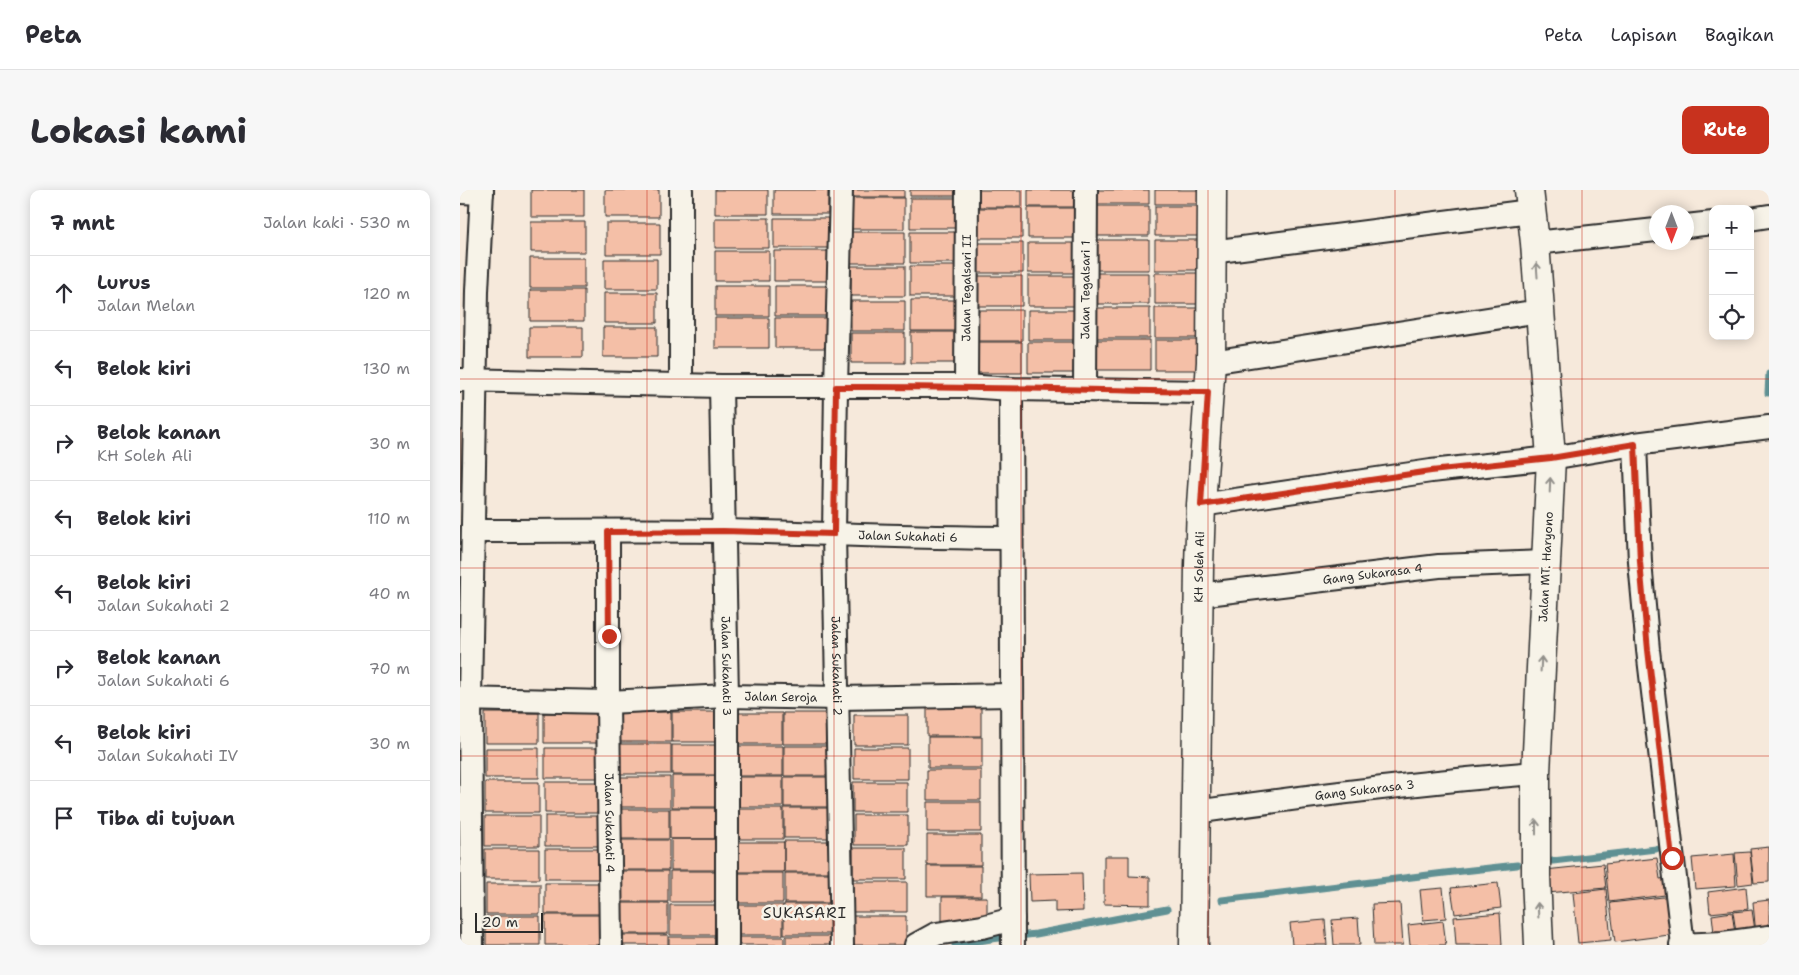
<!DOCTYPE html>
<html lang="id">
<meta charset="utf-8">
<style>
body{margin:0;font-family:"Shantell Sans",sans-serif;background:#f7f7f7;color:#2b2b33}
.controls{position:absolute;right:15px;top:15px;display:grid;overflow:hidden;border-radius:10px;box-shadow:0 2px 12px #0003}
.controls button{width:45px;height:45px;display:grid;place-items:center;padding:0;border:0;border-bottom:1px solid #e1e1e2;background:#fff;color:#2b2b33;font:25px sans-serif}
.compass{position:absolute;left:1189px;top:15px;width:45px;height:45px;border-radius:50%;background:#fff;box-shadow:0 2px 12px #0003;rotate:180deg}
.scale{position:absolute;left:15px;bottom:12px;width:68px;box-sizing:border-box;padding-left:5px;border:2px solid #2b2b2b;border-top:0;font-size:14px;line-height:18px;white-space:nowrap;color:#2b2b2b;-webkit-text-stroke:4px #f7f3e8;paint-order:stroke}
.stop{position:absolute;width:15px;height:15px;margin:-11px;border:4px solid #c8321e;border-radius:50%;background:#fff}
.stop.end{background:#c8321e;border-color:#fff;box-shadow:0 1px 5px #0008}
.list{margin:0;padding:0;list-style:none}
h2{display:flex;justify-content:space-between;align-items:center;height:65px;margin:0;padding:0 20px;font-size:21px}
h2 small{font-size:16px;font-weight:400;color:#7c7c81}
.list li{display:grid;grid-template-columns:32px 1fr auto;gap:15px;align-items:center;box-sizing:border-box;height:75px;padding:0 20px;border-top:1px solid #e1e1e2}
.list b{display:block;font-size:19px;white-space:nowrap}
.list p{margin:0;font-size:16px;white-space:nowrap;color:#7c7c81}
.list em{font-size:16px;font-style:normal;color:#7c7c81}
.icon{flex:none;width:28px;height:28px;fill:none;stroke:currentColor;stroke-width:2;stroke-linecap:round;stroke-linejoin:round}
.map{position:relative;flex:none;width:1309px;height:755px;overflow:hidden;border-radius:10px}
header{display:flex;align-items:center;gap:30px;box-sizing:border-box;height:70px;padding:0 25px;background:#fff;border-bottom:1px solid #e1e1e2}
header strong{font-size:24px}
nav{display:flex;gap:28px;margin-inline-start:auto;font-size:18px}
.intro{display:flex;align-items:center;justify-content:space-between;box-sizing:border-box;height:120px;padding:0 30px}
h1{margin:0;font-size:35px}
.button{padding:12px 22px;border-radius:10px;background:#c8321e;color:#fff;font-size:18px;font-weight:700}
main{display:flex;gap:30px;padding:0 30px}
aside{flex:1;background:#fff;border-radius:10px;box-shadow:0 2px 12px #0003}
.map>svg:first-child{display:block}
</style>
<header>
<strong>Peta</strong>
<nav><a>Peta</a><a>Lapisan</a><a>Bagikan</a></nav>
</header>
<div class="intro"><h1>Lokasi kami</h1><a class="button">Rute</a></div>
<main>
<aside>
<h2>7 mnt<small>Jalan kaki · 530 m</small></h2>
<ul class="list">
<li><svg class="icon" aria-label="ahead" viewBox="0 0 24 24"><path d="M12 20V5M6 11l6-6 6 6"/></svg><div><b>Lurus</b><p>Jalan Melan</p></div><em>120 m</em></li>
<li><svg class="icon" aria-label="left" viewBox="0 0 24 24"><path d="M17 20v-9H6M10 6l-5 5 5 5"/></svg><div><b>Belok kiri</b></div><em>130 m</em></li>
<li><svg class="icon" aria-label="right" viewBox="0 0 24 24"><path d="M7 20v-9h11M14 6l5 5-5 5"/></svg><div><b>Belok kanan</b><p>KH Soleh Ali</p></div><em>30 m</em></li>
<li><svg class="icon" aria-label="left" viewBox="0 0 24 24"><path d="M17 20v-9H6M10 6l-5 5 5 5"/></svg><div><b>Belok kiri</b></div><em>110 m</em></li>
<li><svg class="icon" aria-label="left" viewBox="0 0 24 24"><path d="M17 20v-9H6M10 6l-5 5 5 5"/></svg><div><b>Belok kiri</b><p>Jalan Sukahati 2</p></div><em>40 m</em></li>
<li><svg class="icon" aria-label="right" viewBox="0 0 24 24"><path d="M7 20v-9h11M14 6l5 5-5 5"/></svg><div><b>Belok kanan</b><p>Jalan Sukahati 6</p></div><em>70 m</em></li>
<li><svg class="icon" aria-label="left" viewBox="0 0 24 24"><path d="M17 20v-9H6M10 6l-5 5 5 5"/></svg><div><b>Belok kiri</b><p>Jalan Sukahati IV</p></div><em>30 m</em></li>
<li><svg class="icon" aria-label="arrive" viewBox="0 0 24 24"><path d="M6 21V4h12l-3 4 3 4H6"/></svg><div><b>Tiba di tujuan</b></div></li>
</ul>
</aside>
<div class="map">
<svg width="1309" height="755" viewBox="0 0 1309 755">
<rect width="100%" height="100%" fill="#f6e9db"/>
<filter id="ink" filterUnits="userSpaceOnUse"><feTurbulence type="fractalNoise" baseFrequency=".02" numOctaves="2"/><feDisplacementMap in="SourceGraphic" scale="10" xChannelSelector="R" yChannelSelector="G"/><feConvolveMatrix kernelMatrix="1 2 1 2 8 2 1 2 1" color-interpolation-filters="sRGB"/></filter>
<g filter="url(#ink)">
<g fill="none" stroke-linecap="round" stroke-linejoin="round">
<path stroke="#5f9093" stroke-width="7" d="M1308 203 1309 184
M1093 671 1196 659
M762 710 985 683 1057 675
M495 755 531 749 576 744 707 719"/>
</g>
<path fill="#f4bfa7" stroke="#2b2b2b" d="M71 0H124V27H71Z
M145 0H199V27H145Z
M255 0H308V24H255Z
M314 0H368V24H314Z
M390 0H444V7H390Z
M450 0H504V6H450Z
M509 0H562V17H509Z
M568 0H622V17H568Z
M635 0H689V14H635Z
M695 0H748V14H695Z
M390 8H444V39H390Z
M450 8H504V38H450Z
M635 16H689V46H635Z
M695 16H749V46H695Z
M509 18H562V48H509Z
M568 18H622V48H568Z
M255 28H309V58H255Z
M314 28H368V58H314Z
M71 32H125V62H71Z
M146 33H200V64H146Z
M391 42H445V73H391Z
M450 42H504V73H450Z
M636 50H689V80H636Z
M695 50H749V80H695Z
M509 53H563V83H509Z
M568 53H622V83H568Z
M255 61H309V91H255Z
M314 61H368V91H314Z
M70 68H124V98H70Z
M144 69H197V99H144Z
M391 76H445V106H391Z
M450 76H504V106H450Z
M636 83H689V114H636Z
M695 83H749V114H695Z
M509 86H562V116H509Z
M568 86H622V116H568Z
M255 96H309V126H255Z
M315 96H368V126H315Z
M70 100H124V131H70Z
M144 103H197V133H144Z
M451 110H504V141H451Z
M391 111H445V141H391Z
M636 118H690V148H636Z
M695 118H749V148H695Z
M509 120H562V151H509Z
M568 120H622V150H568Z
M255 128H309V158H255Z
M315 128H368V158H315Z
M69 137H123V167H69Z
M143 137H197V167H143Z
M451 142H504V173H451Z
M391 143H445V173H391Z
M636 150H690V180H636Z
M695 150H749V180H695Z
M509 152H562V183H509Z
M568 152H622V183H568Z
M0 240H5L4 302H0Z
M467 515H521V546H467Z
M157 522H211V552H157Z
M212 522H266V552H212Z
M25 523H79V553H25Z
M84 523H138V553H84Z
M268 523H322V554H268Z
M323 523H377V554H323Z
M394 525H448V555H394Z
M468 547H522V578H468Z
M158 554H211V584H158Z
M212 555H266V585H212Z
M269 556H323V586H269Z
M324 556H377V586H324Z
M25 558H79V588H25Z
M85 558H139V588H85Z
M394 558H448V589H394Z
M467 580H521V610H467Z
M212 586H266V617H212Z
M156 587H210V617H156Z
M269 587H323V617H269Z
M324 587H377V617H324Z
M25 592H79V623H25Z
M85 592H139V623H85Z
M393 592H447V622H393Z
M467 612H521V642H467Z
M210 618H264V649H210Z
M324 618H378V648H324Z
M156 619H209V649H156Z
M270 619H323V649H270Z
M394 625H448V655H394Z
M25 626H79V656H25Z
M85 626H139V656H85Z
M467 645H521V675H467Z
M211 649H264V680H211Z
M155 650H209V680H155Z
M324 651H378V682H324Z
M271 652H324V682H271Z
M1309 657V692L1294 693 1290 659Z
M393 658H446V689H393Z
M25 659H79V689H25Z
M85 659H139V689H85Z
M1290 662 1293 693 1278 695 1275 663Z
M1274 664 1276 696 1235 699 1232 668Z
M644 666H669V686L690 687V715L644 714Z
M1197 668 1200 689 1211 687 1213 704 1149 712 1145 674Z
M1143 674 1146 698 1087 703 1085 680Z
M467 676H521V706H467Z
M155 681H208V712H155Z
M210 681H263V712H210Z
M270 683H323V713H270Z
M325 683H379V713H325Z
M622 683 623 721 595 722V711L570 712 569 684Z
M393 692H447V722H393Z
M85 693H139V724H85Z
M1038 693 1041 718 995 724 991 698Z
M26 694H80V724H26Z
M1286 697 1288 719 1250 723 1248 702Z
M983 698 986 728 963 730 960 700Z
M1146 699 1151 750 1118 753 1113 703Z
M1212 706 1217 744 1155 752 1150 713Z
M482 707H527V732H482Z
M1309 710V745L1296 746 1293 712Z
M155 713H208V744H155Z
M940 713 943 755H914L912 714Z
M324 714H378V744H324Z
M210 715H264V745H210Z
M269 715H323V745H269Z
M1292 720 1296 747 1277 749 1273 722Z
M1272 722 1276 750 1255 752 1252 725Z
M1040 723 1042 755H996L994 727Z
M85 725H139V755H85Z
M26 726H80V755H26Z
M392 726H446V755H392Z
M898 728 900 755H874L872 730Z
M865 730 867 755H832L830 733Z
M983 731 986 755H950L948 735Z
M154 745H208V755H154Z
M326 746H380V755H326Z
M209 747H263V755H209Z
M270 747H324V755H270Z"/>
<g fill="none" stroke-linecap="round" stroke-linejoin="round">
<defs>
<g id="street">
<path d="M221 0V195"/>
<path id="s1" d="M381 0 376 197 374 344 382 755"/>
<path d="M0 2 22 3"/>
<path d="M1290 29 1309 26"/>
<path d="M1226 36 1253 33"/>
<path d="M1075 53 1196 40"/>
<path d="M751 62 1070 21"/>
<path d="M751 172 1080 121"/>
<path d="M0 190 261 196H506L551 199 748 202"/>
<path id="s2" d="M261 196 267 506V755"/>
<path id="s3" d="M506 196 507 0"/>
<path d="M551 199 553 755"/>
<path id="s4" d="M625 200 626 0"/>
<path d="M1175 254 1180 372 1188 460 1223 755"/>
<path d="M741 315 971 281 1091 268 1175 254 1309 237"/>
<path id="s5" d="M14 341C97 341 181 340 264 341 360 343 455 348 551 348"/>
<path id="s6" d="M148 342V512L151 755"/>
<path id="s7" d="M739 405 979 376 1086 372"/>
<path id="s8" d="M0 509 148 512 267 506 379 508 551 505"/>
<path id="s9" d="M735 622C849 606 962 592 1076 583"/>
<path d="M12 755 10 509 17 101 22 0"/>
<path d="M456 755 476 744 522 737 553 729"/>
<path d="M1221 755 1263 753 1309 747"/>
</g>
<g id="secondary">
<path d="M1069 0 1075 53 1091 268 1076 583V686L1079 755"/>
<path id="s10" d="M734 755 739 376 741 315 751 172 752 0"/>
</g>
</defs>
<use href="#street" stroke="#2b2b2b" stroke-width="26"/>
<use href="#secondary" stroke="#2b2b2b" stroke-width="31"/>
<use href="#street" stroke="#f7f3e8" stroke-width="22"/>
<use href="#secondary" stroke="#f7f3e8" stroke-width="28"/>
</g>
<defs><path id="oneway-shaft" d="M-6 0H5M1.5-3L5.5 0L1.5 3" fill="none" stroke-width="1.6" stroke-linecap="round" stroke-linejoin="round" transform="scale(1.25)"/></defs>
<g stroke="#918f8a">
<use href="#oneway-shaft" transform="translate(1077 80) rotate(-94)"/>
<use href="#oneway-shaft" transform="translate(1090 295) rotate(-88)"/>
<use href="#oneway-shaft" transform="translate(1081 474) rotate(-87)"/>
<use href="#oneway-shaft" transform="translate(1076 637) rotate(-90)"/>
<use href="#oneway-shaft" transform="translate(1078 720) rotate(-93)"/>
</g>
</g>
<g fill="none" stroke-linecap="round" stroke-linejoin="round" filter="url(#ink)">
<path stroke="#c8321e" stroke-width="6" d="M149 446 148 342 263 341 374 344 376 197C500 196 624 200 748 202L741 315 971 281 1091 268 1175 254 1180 372 1188 460 1212 668"/>
</g>
<path fill="none" stroke="#c8321e" stroke-width="1" stroke-opacity="0.55" d="M187 0V755M374 0V755M561 0V755M748 0V755M935 0V755M1122 0V755M0 189H1309M0 378H1309M0 566H1309"/>
<g text-anchor="middle" stroke-width="5" stroke-linejoin="round" paint-order="stroke">
<g font-size="12" fill="#2b2b2b" stroke="#f7f3e8">
<text dy="4" stroke="none"><textPath href="#s3" startOffset="98">Jalan Tegalsari II</textPath></text>
<text dy="4" stroke="none"><textPath href="#s4" startOffset="100">Jalan Tegalsari 1</textPath></text>
<text dy="4" stroke="none"><textPath href="#s5" startOffset="434">Jalan Sukahati 6</textPath></text>
<text dy="4" stroke="none"><textPath href="#s10" startOffset="378">KH Soleh Ali</textPath></text>
<text transform="translate(1086 377) rotate(-87)" y="4">Jalan MT. Haryono</text>
<text dy="4" stroke="none"><textPath href="#s7" startOffset="175">Gang Sukarasa 4</textPath></text>
<text dy="4" stroke="none"><textPath href="#s2" startOffset="280">Jalan Sukahati 3</textPath></text>
<text dy="4" stroke="none"><textPath href="#s1" startOffset="476">Jalan Sukahati 2</textPath></text>
<text dy="4" stroke="none"><textPath href="#s8" startOffset="321">Jalan Seroja</textPath></text>
<text dy="4" stroke="none"><textPath href="#s9" startOffset="171">Gang Sukarasa 3</textPath></text>
<text dy="4" stroke="none"><textPath href="#s6" startOffset="291">Jalan Sukahati 4</textPath></text>
</g>
<g font-size="15" letter-spacing="1" fill="#2b2b2b" stroke="#f7f3e8">
<text x="345" y="728">SUKASARI</text>
</g>
</g>
</svg>
<div class="controls">
<button>+</button>
<button>−</button>
<button><svg class="icon" aria-label="locate" viewBox="0 0 24 24"><circle cx="12" cy="12" r="6"/><path d="M12 2v4M12 18v4M2 12h4M18 12h4"/></svg></button>
</div>
<svg class="compass" viewBox="-18 -18 36 36"><path d="M0-13l5 13h-10z" fill="#e53935"/><path d="M0 13l5-13h-10z" fill="#7c7c81"/></svg>
<div class="scale">20 m</div>
<div class="stop" style="left:1212px;top:668px"></div>
<div class="stop end" style="left:149px;top:446px"></div>
</div>
</main>
